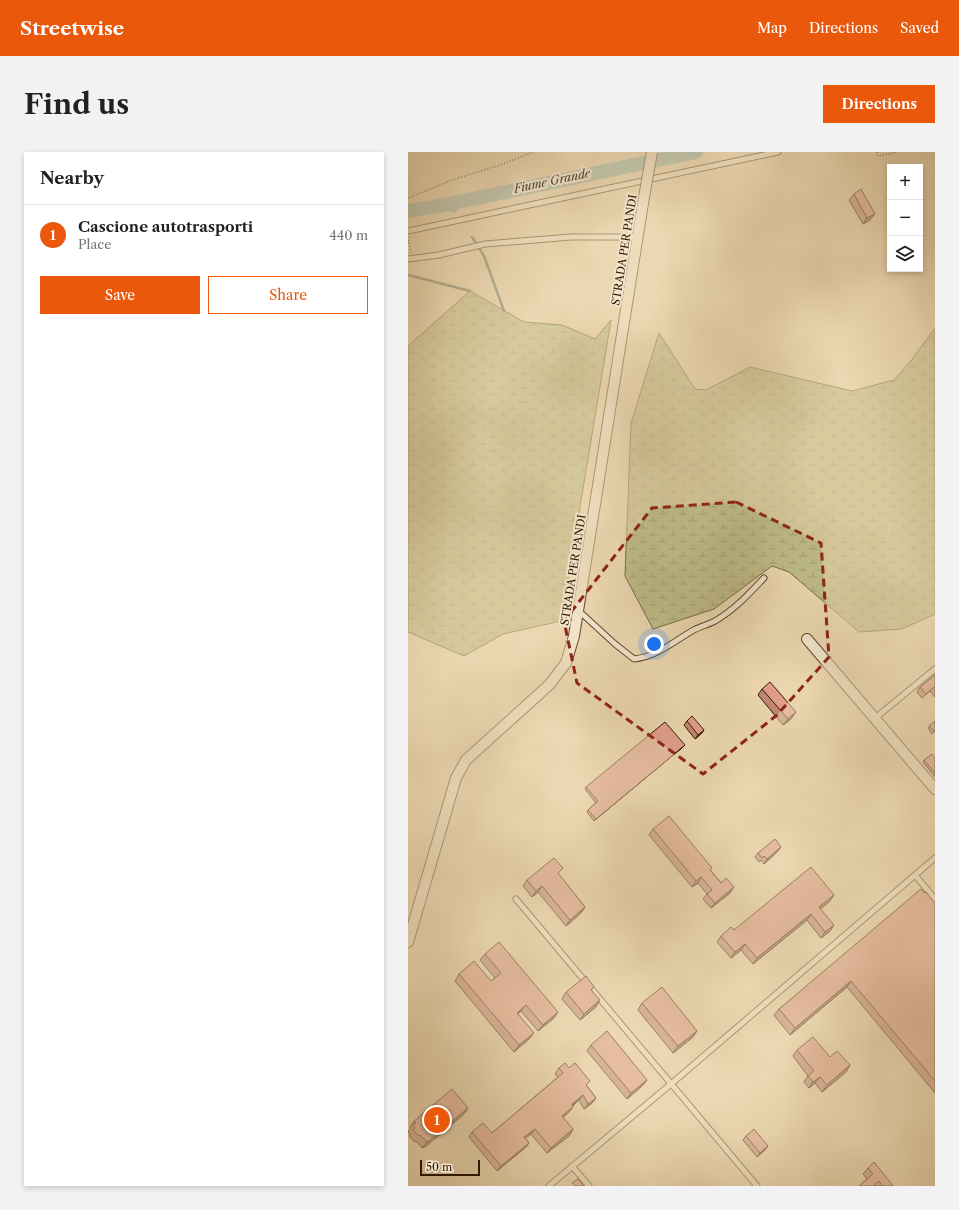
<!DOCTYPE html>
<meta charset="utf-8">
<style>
body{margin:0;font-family:"Libre Caslon Text",serif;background:#f2f2f2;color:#202124}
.controls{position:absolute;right:12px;top:12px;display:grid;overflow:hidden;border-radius:0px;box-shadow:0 2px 6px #0003}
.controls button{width:36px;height:36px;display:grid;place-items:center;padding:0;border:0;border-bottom:1px solid #e0e0e0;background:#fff;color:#202124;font:20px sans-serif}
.scale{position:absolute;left:12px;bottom:10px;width:60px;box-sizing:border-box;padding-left:4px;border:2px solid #321a00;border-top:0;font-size:11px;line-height:14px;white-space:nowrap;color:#321a00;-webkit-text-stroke:3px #f2e5cc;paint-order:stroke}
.you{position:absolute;left:246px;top:492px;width:14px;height:14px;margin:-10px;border:3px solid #fff;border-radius:50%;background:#1a73e8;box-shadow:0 0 0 6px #1a73e833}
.badge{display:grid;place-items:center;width:26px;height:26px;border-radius:50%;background:#ea580c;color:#fff;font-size:13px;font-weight:700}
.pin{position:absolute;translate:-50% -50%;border:2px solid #fff;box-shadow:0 1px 4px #0006}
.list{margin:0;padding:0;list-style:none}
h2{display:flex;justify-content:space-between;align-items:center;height:52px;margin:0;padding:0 16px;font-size:17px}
h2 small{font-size:13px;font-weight:400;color:#757577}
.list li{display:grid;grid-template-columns:26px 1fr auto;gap:12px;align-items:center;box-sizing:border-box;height:60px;padding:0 16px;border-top:1px solid #e0e0e0}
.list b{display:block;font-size:15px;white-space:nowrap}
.list p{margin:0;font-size:13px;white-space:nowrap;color:#757577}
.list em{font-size:13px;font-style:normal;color:#757577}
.actions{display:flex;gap:8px;padding:12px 16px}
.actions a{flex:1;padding:9px 0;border:1px solid #ea580c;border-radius:0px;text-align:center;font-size:14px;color:#ea580c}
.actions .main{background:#ea580c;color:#fff}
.icon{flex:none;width:22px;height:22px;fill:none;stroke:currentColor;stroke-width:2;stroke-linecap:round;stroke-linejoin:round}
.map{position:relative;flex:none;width:527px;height:1034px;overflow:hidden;border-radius:0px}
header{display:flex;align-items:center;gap:24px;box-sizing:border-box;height:56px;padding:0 20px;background:#ea580c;color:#fff}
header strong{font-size:19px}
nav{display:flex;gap:22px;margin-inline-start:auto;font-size:14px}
.intro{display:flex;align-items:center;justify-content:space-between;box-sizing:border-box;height:96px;padding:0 24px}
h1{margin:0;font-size:28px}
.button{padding:10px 18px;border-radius:0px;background:#ea580c;color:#fff;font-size:14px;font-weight:700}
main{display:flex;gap:24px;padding:0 24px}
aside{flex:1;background:#fff;border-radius:0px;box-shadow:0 2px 6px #0003}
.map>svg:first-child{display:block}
</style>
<header>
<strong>Streetwise</strong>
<nav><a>Map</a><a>Directions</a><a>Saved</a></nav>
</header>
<div class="intro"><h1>Find us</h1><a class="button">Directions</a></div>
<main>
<aside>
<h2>Nearby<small></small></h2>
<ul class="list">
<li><span class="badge">1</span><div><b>Cascione autotrasporti</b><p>Place</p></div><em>440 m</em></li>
</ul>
<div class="actions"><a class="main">Save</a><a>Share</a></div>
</aside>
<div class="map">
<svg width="527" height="1034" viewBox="0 0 527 1034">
<defs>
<pattern id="wetland-marsh" width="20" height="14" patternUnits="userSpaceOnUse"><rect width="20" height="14" fill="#bebc87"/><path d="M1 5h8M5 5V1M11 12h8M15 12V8" fill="none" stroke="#a4a173"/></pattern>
</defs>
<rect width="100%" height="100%" fill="#ebd7b1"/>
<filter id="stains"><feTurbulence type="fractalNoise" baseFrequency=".005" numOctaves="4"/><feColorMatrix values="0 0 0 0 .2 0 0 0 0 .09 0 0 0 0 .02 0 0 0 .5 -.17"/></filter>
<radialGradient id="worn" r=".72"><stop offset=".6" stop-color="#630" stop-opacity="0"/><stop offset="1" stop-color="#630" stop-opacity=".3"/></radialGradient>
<path fill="url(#wetland-marsh)" stroke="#786b44" d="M62 139 116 170 154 173 187 187 203 168 153 469 95 482 56 504 0 480V194Z
M527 176V462L494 477 451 480 381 420 364 414 306 457 245 477 217 424 223 271 251 181 287 237 298 238 342 215 444 239 486 228 502 210Z"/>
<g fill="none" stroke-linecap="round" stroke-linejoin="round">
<path stroke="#6f7969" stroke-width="2.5" d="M64 85 76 104 96 159
M0 123 62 139"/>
<path stroke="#98b9af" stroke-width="8" d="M36 53 46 57"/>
<path stroke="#98b9af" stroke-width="14" d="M0 59 36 53 288 0"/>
<defs>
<path id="service" d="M0 79 370 0
M0 107 31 103 77 92 163 85H230
M171 459 207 492 226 507C248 505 265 490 284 479 291 475 299 473 307 469 326 458 341 442 356 426
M466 567 527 517
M507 723 527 747
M108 747 349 1034
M164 1014 181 1034
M141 1034 263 932 527 706"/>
<path id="minor" d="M399 487 527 637
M0 790 48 626 58 608 141 533 158 511 166 484 235 51"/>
</defs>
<use href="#service" stroke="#60492c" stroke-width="7"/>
<use href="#minor" stroke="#60492c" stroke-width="12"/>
<path stroke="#321a00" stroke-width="1.5" stroke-dasharray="1 2" stroke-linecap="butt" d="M469 0 470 4 489 0
M0 46 44 28 95 12 125 0
M0 85 3 101"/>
<use href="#service" stroke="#f2e5cc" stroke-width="5"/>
<use href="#minor" stroke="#f2e5cc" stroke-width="10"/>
<defs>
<path id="minor-bridge" d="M235 51 244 0"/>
</defs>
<use href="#minor-bridge" stroke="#60492c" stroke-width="12" stroke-linecap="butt"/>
<use href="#minor-bridge" stroke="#f2e5cc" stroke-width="10"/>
</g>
<path fill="#c28878" stroke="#321a00" d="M446 42 462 68 455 72 441 48Z
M527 523V545L522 539 514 546 509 540 512 535Z
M354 537 383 567 375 573 350 543Z
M279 569 296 578 293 582 287 587 276 573Z
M527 569V579L524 582 520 576Z
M277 593 275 595 186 669 179 660 180 658 188 651 177 637 178 635Z
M527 606V625L515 610 516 608Z
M245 677 304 716 302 718 322 741 303 756 295 747 299 742 290 731 284 735 241 683Z
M370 699 356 712 353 708 351 710 347 705 350 701Z
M151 723 177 755 173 761 158 774 130 740 124 745 115 734 119 728Z
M517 741 527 751V941L439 835 382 883 366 863 371 857Z
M422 749 412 757 422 779 413 786 399 768 345 812 333 798 323 806 309 790 313 784 326 778Z
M77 802 146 866 130 879 113 859 110 862 121 887 106 900 47 829 51 822 83 829 87 826 72 808Z
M184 838 188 855 172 868 154 847 158 840Z
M234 851 285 885 265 901 230 858Z
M183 893 239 928 234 934 219 947 179 899Z
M389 898 422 905 442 913 438 920 414 940 407 931 401 936 396 930 400 924 385 904Z
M151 916H161L179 934 188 946 184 951 176 957 171 948 165 954 161 960 155 965 162 983 139 1001 123 982 117 986 121 991 117 996 89 1019 61 985 64 980 84 981 150 925 147 922Z
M56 962 18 994 14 996 8 989 7 990 1 984 2 982 0 980 3 976 2 975 6 969Z
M338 984 357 998 349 1005 335 988Z
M460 1016 485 1034H451L459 1027 455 1022Z"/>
<path fill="#9e6f62" stroke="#321a00" d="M467 62 462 68 455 72 459 66Z
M388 560 383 567 375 573 380 567Z
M296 578 293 582 287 587 290 583Z
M277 593 275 595 186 669 188 667Z
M373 695 370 699 356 712 359 707Z
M293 725 290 731 284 735 288 729Z
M134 734 130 740 124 745 128 739Z
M326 735 322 741 303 756 307 751Z
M426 743 422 749 407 761 411 755Z
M177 755 173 761 158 774 162 768Z
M403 762 399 768 345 812 349 806Z
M426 773 422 779 413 786 417 780Z
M337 792 333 798 323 806 327 800Z
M443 829 439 835 382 883 387 876Z
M192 848 188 855 172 868 176 862Z
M118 853 113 859 104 867 109 861Z
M150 860 146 866 130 879 135 873Z
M289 879 285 885 265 901 270 894Z
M126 881 121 887 106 900 111 893Z
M442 913 438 920 414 940 419 933Z
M412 925 407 931 401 936 405 930Z
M239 928 234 934 219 947 223 941Z
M175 943 171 948 160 957 164 952Z
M188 946 184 951 176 957 180 952Z
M165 955 161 960 150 969 154 964Z
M60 956 56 962 18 994 14 996 19 990Z
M127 977 123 982 113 990 116 985Z
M165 977 162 983 139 1001 143 996Z
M121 991 117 996 89 1019 93 1014Z
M360 994 357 998 349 1005 352 1001Z"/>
<path fill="#e19e8c" stroke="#321a00" d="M453 37 467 62 459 66 446 42Z
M527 523V536L526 535 518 542 512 535Z
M362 530 388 560 380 567 354 537Z
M284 564 296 578 290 583 279 569Z
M527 569V578L526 579 521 574Z
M257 570 277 593 188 667 180 658 190 649 178 635Z
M524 602 527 606V621L516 608Z
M261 664 304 716 302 718 313 731 318 726 326 735 307 751 299 742 304 738 293 725 288 729 245 677Z
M367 687 373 695 359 707 356 704 354 706 350 701Z
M146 706 155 716 150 721 177 755 162 768 134 734 128 739 119 728Z
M403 715 426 743 411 755 426 773 417 780 403 762 349 806 337 792 327 800 313 784 323 775 326 778Z
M513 737 517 741 518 740 527 751V929L443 829 387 876 371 857Z
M91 790 150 860 135 873 118 853 109 861 126 881 111 893 51 822 66 809 83 829 93 821 77 802Z
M178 824 186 835 183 838 192 848 176 862 158 840Z
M254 835 289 879 270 894 234 851Z
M199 879 239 928 223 941 183 893Z
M405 885 422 905 429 899 442 913 419 933 412 925 405 930 400 924 406 919 389 898Z
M157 911 161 916 167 911 182 929 178 933 188 946 180 952 175 943 164 952 165 955 154 964 165 977 143 996 127 977 116 985 121 991 93 1014 64 980 75 971 84 981 155 921 151 916Z
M44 937 60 956 22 988 19 990 12 983 11 984 5 978 7 976 5 973 8 971 6 969Z
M346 977 360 994 352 1001 338 984Z
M466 1010 485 1034H475L471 1029 465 1034H451L465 1022 460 1016Z
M170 1027 176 1034H167L164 1031Z"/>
<path d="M0 0H527V1034H0ZM328 350 413 391 421 505 369 563 295 622 169 531 156 469 244 356Z" fill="#ebd7b1" fill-opacity=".55" fill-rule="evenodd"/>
<path fill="none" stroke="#8f2418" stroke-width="3" stroke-dasharray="8 5" stroke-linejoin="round" d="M328 350 413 391 421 505 369 563 295 622 169 531 156 469 244 356Z"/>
<g text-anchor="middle" stroke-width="4" stroke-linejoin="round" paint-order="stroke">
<g font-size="11" fill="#321a00" stroke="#f2e5cc">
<text transform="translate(216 98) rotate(-81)" y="4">STRADA PER PANDI</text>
<text transform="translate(165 418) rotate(-81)" y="4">STRADA PER PANDI</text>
</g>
<g font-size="12" font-style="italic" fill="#514a35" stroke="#f2e5cc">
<text transform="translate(144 29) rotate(-12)" y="4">Fiume Grande</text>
</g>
</g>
<rect width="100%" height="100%" filter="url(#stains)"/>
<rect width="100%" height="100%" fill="url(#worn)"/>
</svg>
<div class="controls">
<button>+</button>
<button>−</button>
<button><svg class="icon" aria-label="layers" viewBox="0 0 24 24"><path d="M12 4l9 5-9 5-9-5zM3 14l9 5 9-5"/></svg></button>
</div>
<div class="scale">50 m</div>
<div class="you"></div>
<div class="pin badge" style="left:29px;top:968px">1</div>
</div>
</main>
